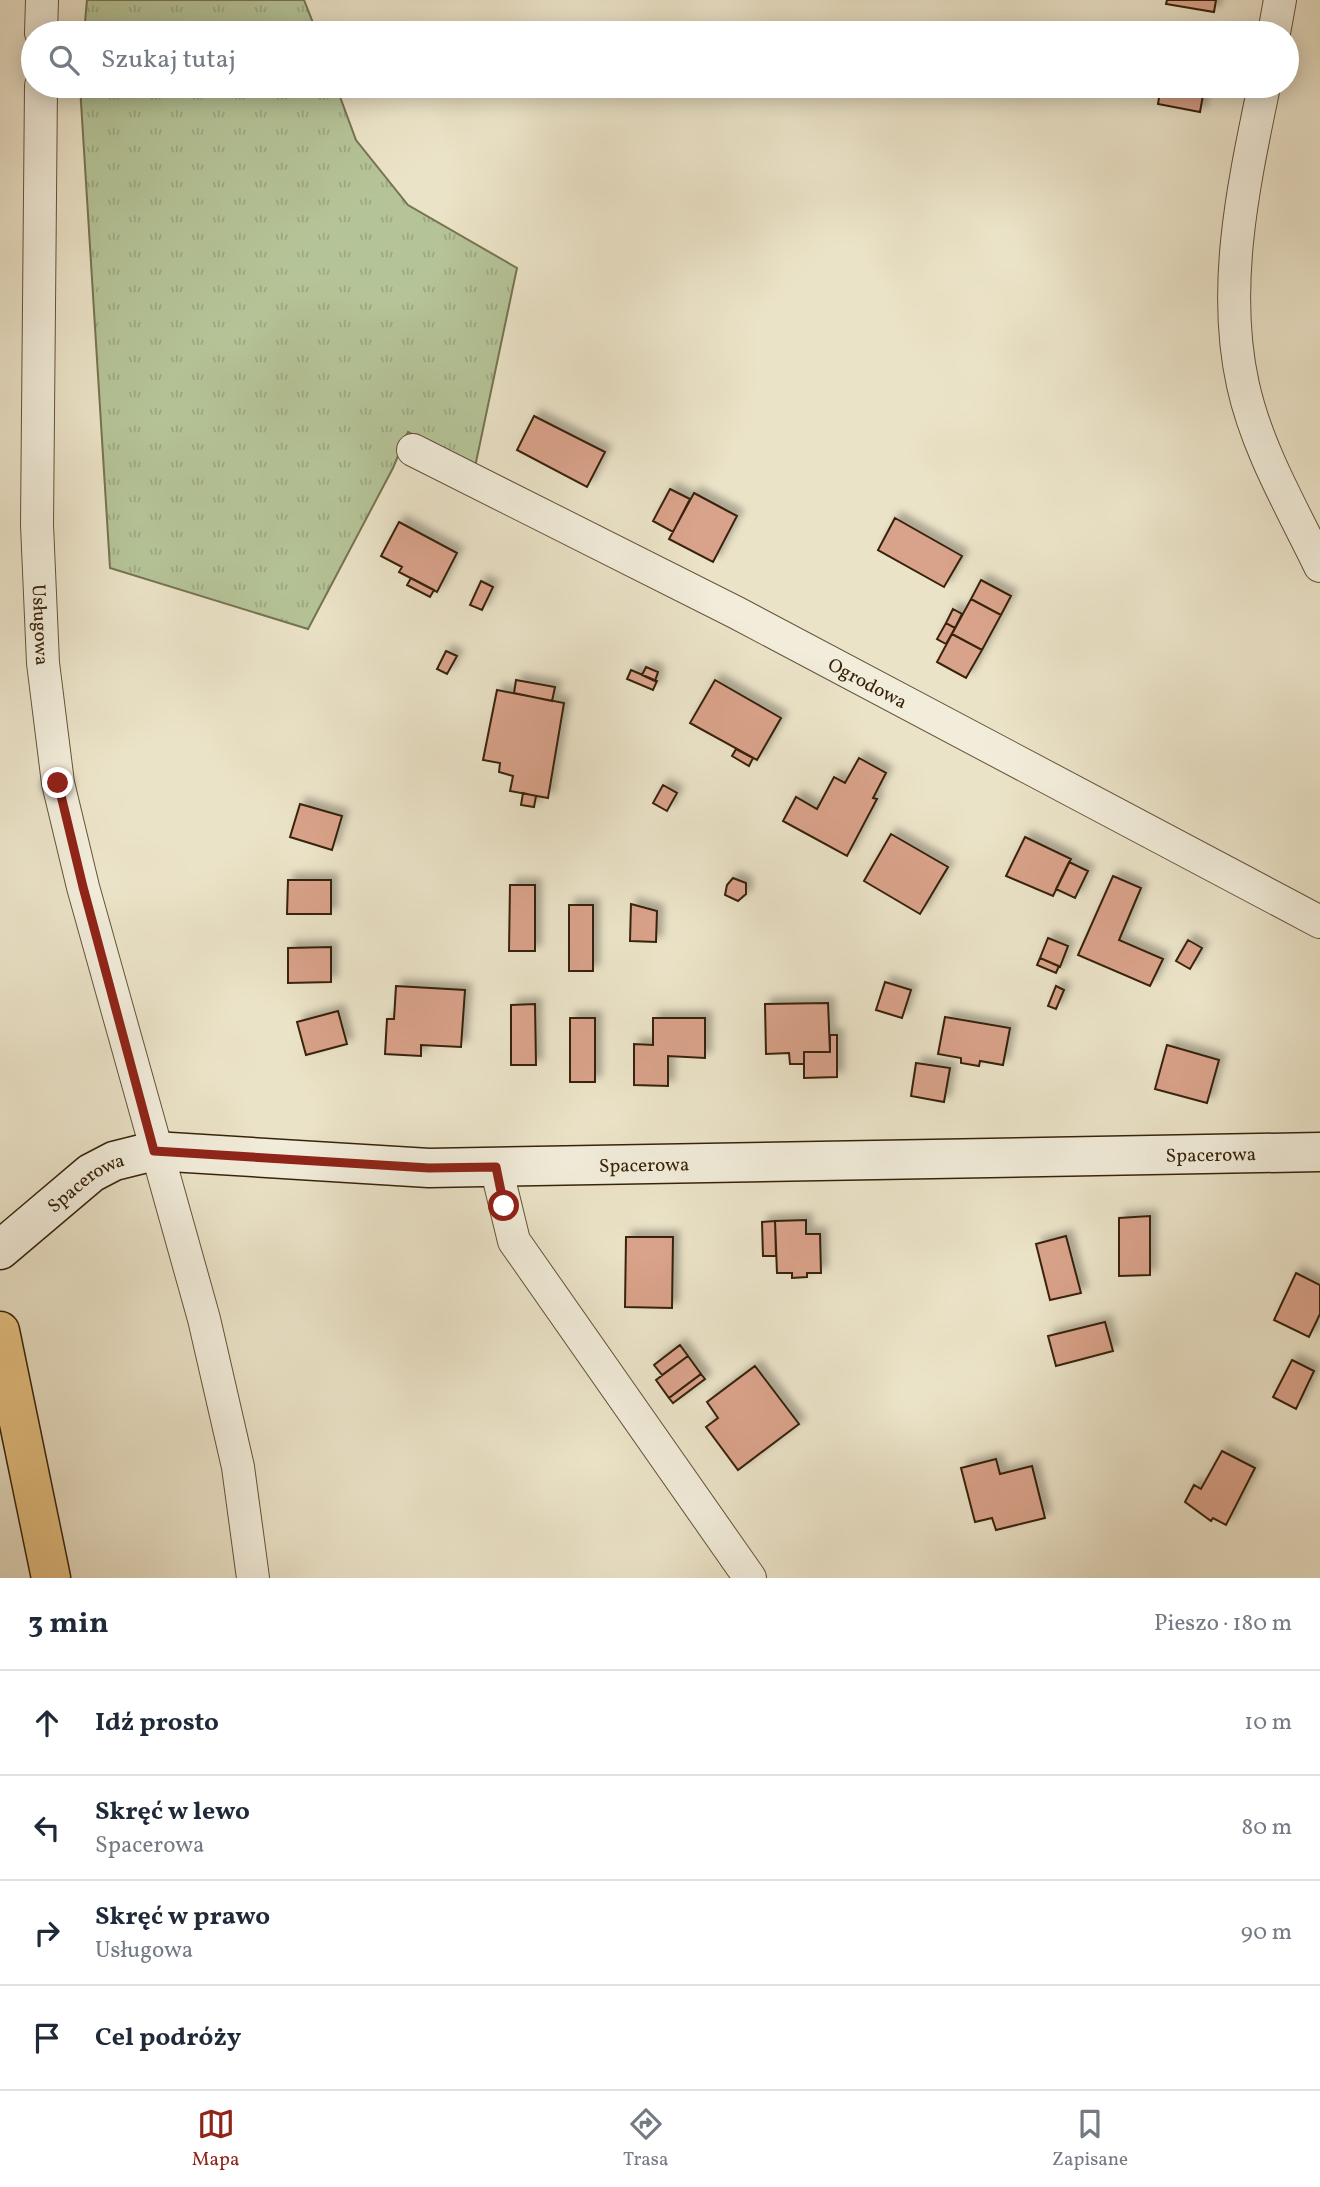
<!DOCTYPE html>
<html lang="pl">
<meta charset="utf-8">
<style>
body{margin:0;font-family:Vollkorn,serif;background:#f2f2f3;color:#1f2937}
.stop{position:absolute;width:21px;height:21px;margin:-16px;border:5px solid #8f2418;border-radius:50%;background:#fff}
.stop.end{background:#8f2418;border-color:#fff;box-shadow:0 2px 7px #0008}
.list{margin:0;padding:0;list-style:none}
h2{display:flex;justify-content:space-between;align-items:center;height:91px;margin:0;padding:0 28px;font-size:30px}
h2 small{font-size:23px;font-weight:400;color:#747a83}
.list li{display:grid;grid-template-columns:46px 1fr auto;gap:21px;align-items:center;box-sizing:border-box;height:105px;padding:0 28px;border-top:2px solid #e0e1e3}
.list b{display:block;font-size:26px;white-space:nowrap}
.list p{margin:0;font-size:23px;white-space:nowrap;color:#747a83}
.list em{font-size:23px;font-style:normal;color:#747a83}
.icon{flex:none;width:38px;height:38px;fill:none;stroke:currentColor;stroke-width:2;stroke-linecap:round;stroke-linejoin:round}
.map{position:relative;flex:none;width:1320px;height:1578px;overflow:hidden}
.search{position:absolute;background:#fff;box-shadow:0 4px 18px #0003;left:21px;right:21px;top:21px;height:77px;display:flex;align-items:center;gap:18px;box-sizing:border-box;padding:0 24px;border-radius:38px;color:#747a83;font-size:26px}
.sheet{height:511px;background:#fff}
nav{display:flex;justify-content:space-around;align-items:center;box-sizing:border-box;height:98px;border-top:2px solid #e0e1e3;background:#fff;font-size:19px;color:#747a83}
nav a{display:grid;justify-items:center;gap:4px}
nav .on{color:#8f2418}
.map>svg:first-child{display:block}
</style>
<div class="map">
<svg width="1320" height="1578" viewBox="0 0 1320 1578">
<defs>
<pattern id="grass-tufts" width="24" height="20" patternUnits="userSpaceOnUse" patternTransform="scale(1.75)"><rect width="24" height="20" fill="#b5c498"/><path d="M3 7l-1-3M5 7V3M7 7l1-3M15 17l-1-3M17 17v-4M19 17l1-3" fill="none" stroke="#9ca882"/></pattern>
<filter id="shadow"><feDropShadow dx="6" dy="-6" stdDeviation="3.5" flood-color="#0004"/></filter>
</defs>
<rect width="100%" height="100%" fill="#ebe3c8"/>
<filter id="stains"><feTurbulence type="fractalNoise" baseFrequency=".00286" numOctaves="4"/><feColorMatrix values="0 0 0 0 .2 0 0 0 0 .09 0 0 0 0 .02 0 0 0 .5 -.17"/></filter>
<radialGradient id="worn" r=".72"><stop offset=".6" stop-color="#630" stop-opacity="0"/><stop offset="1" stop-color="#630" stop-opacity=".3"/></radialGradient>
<path fill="url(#grass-tufts)" stroke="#767450" stroke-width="2" d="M87 0H304L317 33H84Z
M80 86H336L356 140 408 205 517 268 475 467 408 432 393 468 308 629 110 568Z"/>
<path fill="#d9a28a" stroke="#372309" stroke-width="2" filter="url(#shadow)" d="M1167 0H1216L1214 12 1166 4Z
M1161 86H1209L1207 96 1203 95 1200 112 1158 104Z
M534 416 605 452 587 487 517 450Z
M670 489 690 499 673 532 653 521Z
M694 493 737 516 713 562 669 539Z
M895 518 962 556 944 587 878 550Z
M399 522 457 553 437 592 399 572 402 567 381 556Z
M411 578 434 590 430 597 407 585Z
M981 580 1011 596 1001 615 971 599Z
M481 581 493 587 482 610 470 605Z
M971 599 1001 615 982 650 952 634Z
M953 609 962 614 955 628 946 623Z
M946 623 955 628 946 644 937 639Z
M952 634 982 650 966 678 937 662Z
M446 651 457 656 447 674 437 669Z
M646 667 658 672 655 681 642 675Z
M631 670 657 681 653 690 627 679Z
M516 680 555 687 552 701 514 693Z
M715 680 781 718 757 760 690 723Z
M497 690 564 703 548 798 510 791 513 776 499 772 500 763 483 760Z
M736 749 753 758 749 766 732 756Z
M859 758 886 773 873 798 877 799 847 856 783 821 796 797 817 809 834 777 845 783Z
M663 785 677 793 667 811 653 803Z
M523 793 536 796 534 807 521 805Z
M300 804 342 816 332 850 290 837Z
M891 834 948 867 920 914 864 881Z
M1025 837 1071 859 1053 896 1006 876Z
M1069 862 1088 871 1075 898 1056 889Z
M1113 876 1141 888 1119 940 1163 959 1150 986 1078 955Z
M733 878 746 883V894L738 901 725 895 727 885Z
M288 880H331V914H287Z
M510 885H535V951H509Z
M631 904 657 911 656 942 630 941Z
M569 905H593V971H569Z
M1048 938 1068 946 1060 967 1040 958Z
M1188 940 1202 948 1190 969 1176 961Z
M331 947V982L288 983V948Z
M1040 958 1059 966 1056 973 1037 965Z
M885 982 911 990 902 1018 876 1010Z
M396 986 465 990 461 1047 421 1045V1056L385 1054 387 1019H394Z
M1056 986 1064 990 1056 1009 1048 1006Z
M828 1003 830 1052H804V1064H790L789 1053 766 1054 765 1004Z
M535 1004 536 1065H511V1005Z
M338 1011 347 1044 306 1055 297 1022Z
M945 1017 1010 1028 1003 1065 980 1061 979 1066 961 1063V1058L938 1054Z
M570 1018H595V1082H570Z
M653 1018H705V1058L668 1056V1086L634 1085V1044L653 1045Z
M830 1035H837V1077L804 1078V1052H830Z
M1167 1045 1219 1060 1207 1103 1155 1089Z
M916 1063 950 1068 944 1102 911 1096Z
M1150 1216V1275L1119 1276V1218Z
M806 1220V1234H820L821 1273H807V1277L792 1278V1273H777L775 1221Z
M775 1221 776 1256H763L762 1222Z
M1066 1236 1081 1293 1050 1300 1036 1244Z
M626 1237H673L672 1308 625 1307Z
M1296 1273 1320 1285V1314L1309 1337 1274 1320Z
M1105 1322 1113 1351 1056 1366 1048 1336Z
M680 1345 688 1356 662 1375 654 1365Z
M688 1356 701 1374 669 1398 656 1380Z
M1292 1360 1314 1371 1296 1409 1273 1397Z
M755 1366 799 1424 738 1470 706 1427 718 1418 707 1402Z
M701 1374 705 1379 673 1403 669 1398Z
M1222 1451 1255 1468 1226 1525 1213 1518 1211 1521 1185 1502 1194 1485 1201 1489Z
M996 1459 1000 1474 1032 1466 1045 1518 996 1530 992 1518 975 1522 961 1468Z"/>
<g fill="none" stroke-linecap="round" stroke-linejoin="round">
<defs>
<g id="street">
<path d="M41 33 42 0"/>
<path d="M1274 33 1280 0"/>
<path id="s1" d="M41 86 37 525 43 663 58 783 83 887 204 1319 238 1467 253 1578"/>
<path d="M1264 86C1244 183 1221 286 1243 385 1257 449 1292 508 1320 566"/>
<path id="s2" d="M413 450 737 613 1320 922"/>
<path d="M496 1167 514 1241 750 1578"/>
</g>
<g id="secondary">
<path id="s3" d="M0 1250 91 1173 114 1161 154 1151 429 1168 1320 1152"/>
</g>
<path id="highway" d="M0 1331 51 1578"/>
</defs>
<use href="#street" stroke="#645339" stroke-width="34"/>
<use href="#secondary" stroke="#372309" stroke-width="41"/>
<use href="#highway" stroke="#372309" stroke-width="41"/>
<use href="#street" stroke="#f2eddb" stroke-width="32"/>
<use href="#secondary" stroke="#f2eddb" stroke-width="38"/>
<use href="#highway" stroke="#e6c284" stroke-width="38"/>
</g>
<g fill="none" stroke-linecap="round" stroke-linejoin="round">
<path stroke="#8f2418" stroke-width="9" d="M58 783 83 887 154 1151 429 1168 496 1167 504 1206"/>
</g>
<g text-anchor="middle" stroke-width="5" stroke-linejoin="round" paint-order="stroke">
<g font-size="19" fill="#372309" stroke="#f2eddb">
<text dy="7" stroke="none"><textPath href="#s1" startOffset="539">Usługowa</textPath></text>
<text dy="7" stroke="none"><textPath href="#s2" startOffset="511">Ogrodowa</textPath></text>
<text dy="7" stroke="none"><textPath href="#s3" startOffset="1244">Spacerowa</textPath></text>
<text dy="7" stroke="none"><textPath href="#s3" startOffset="677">Spacerowa</textPath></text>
<text dy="7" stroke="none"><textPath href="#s3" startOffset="110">Spacerowa</textPath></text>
</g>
</g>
<rect width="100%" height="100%" filter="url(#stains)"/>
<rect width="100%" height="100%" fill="url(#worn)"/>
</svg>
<div class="stop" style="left:504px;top:1206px"></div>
<div class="stop end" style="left:58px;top:783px"></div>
<div class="search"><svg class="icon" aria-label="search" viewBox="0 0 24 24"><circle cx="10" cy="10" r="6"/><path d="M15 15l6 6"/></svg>Szukaj tutaj</div>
</div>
<section class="sheet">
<h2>3 min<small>Pieszo · 180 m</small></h2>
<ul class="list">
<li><svg class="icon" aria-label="ahead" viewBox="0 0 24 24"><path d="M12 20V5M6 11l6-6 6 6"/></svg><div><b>Idź prosto</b></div><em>10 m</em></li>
<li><svg class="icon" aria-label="left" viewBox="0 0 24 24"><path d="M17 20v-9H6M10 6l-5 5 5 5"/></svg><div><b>Skręć w lewo</b><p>Spacerowa</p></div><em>80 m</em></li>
<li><svg class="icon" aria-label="right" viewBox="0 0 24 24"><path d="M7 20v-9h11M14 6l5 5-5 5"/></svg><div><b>Skręć w prawo</b><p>Usługowa</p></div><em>90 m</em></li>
<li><svg class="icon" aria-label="arrive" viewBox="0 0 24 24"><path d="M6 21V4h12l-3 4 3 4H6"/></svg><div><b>Cel podróży</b></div></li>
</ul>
</section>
<nav>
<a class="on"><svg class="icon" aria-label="map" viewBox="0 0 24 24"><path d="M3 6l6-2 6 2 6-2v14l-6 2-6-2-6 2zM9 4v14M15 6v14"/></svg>Mapa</a>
<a><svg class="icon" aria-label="directions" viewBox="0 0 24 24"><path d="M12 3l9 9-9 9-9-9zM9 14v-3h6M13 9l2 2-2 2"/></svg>Trasa</a>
<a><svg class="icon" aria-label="saved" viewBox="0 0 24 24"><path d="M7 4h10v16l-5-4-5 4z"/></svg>Zapisane</a>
</nav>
